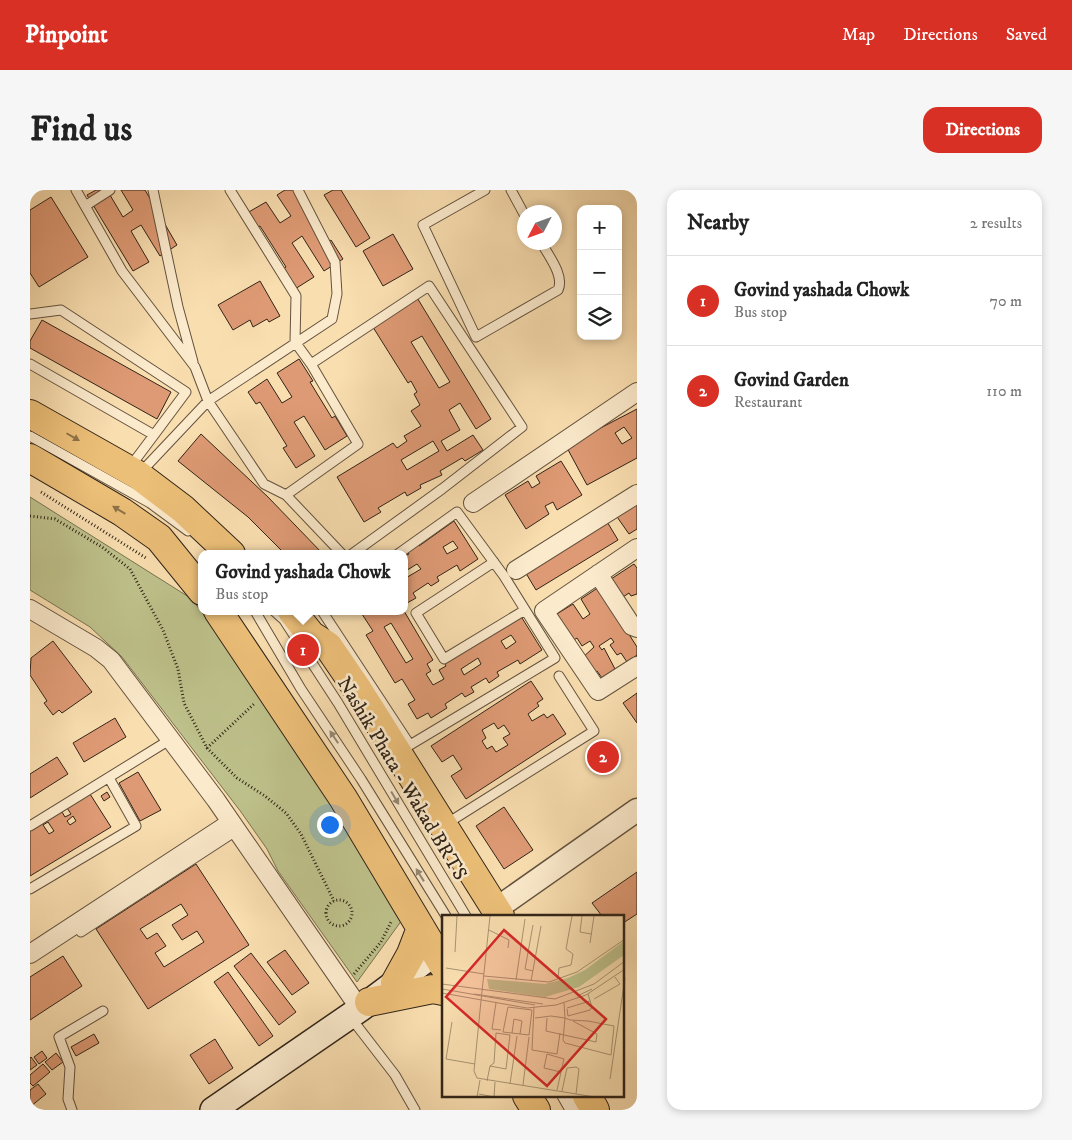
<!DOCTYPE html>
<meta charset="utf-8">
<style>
body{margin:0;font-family:"IM FELL DW Pica",serif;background:#f6f6f6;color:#222}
.controls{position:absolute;right:15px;top:15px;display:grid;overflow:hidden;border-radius:10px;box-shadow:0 2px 8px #0003}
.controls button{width:45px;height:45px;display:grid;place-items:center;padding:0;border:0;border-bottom:1px solid #e0e0e0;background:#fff;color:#222;font:25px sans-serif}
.compass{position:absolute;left:487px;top:15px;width:45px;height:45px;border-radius:50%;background:#fff;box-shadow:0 2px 8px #0003;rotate:229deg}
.you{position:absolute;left:299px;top:634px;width:18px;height:18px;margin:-12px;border:4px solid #fff;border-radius:50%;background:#1a73e8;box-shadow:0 0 0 8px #1a73e833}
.badge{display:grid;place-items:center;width:32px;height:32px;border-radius:50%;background:#d93025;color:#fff;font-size:16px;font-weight:700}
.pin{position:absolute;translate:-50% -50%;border:2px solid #fff;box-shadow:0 1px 5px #0006}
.popup{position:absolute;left:168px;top:360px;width:210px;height:65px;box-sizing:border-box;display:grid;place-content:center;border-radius:10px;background:#fff;filter:drop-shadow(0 1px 4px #0005);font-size:16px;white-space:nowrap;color:#767676}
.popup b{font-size:19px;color:#222}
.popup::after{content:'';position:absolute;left:50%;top:100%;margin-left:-10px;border:10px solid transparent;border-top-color:#fff}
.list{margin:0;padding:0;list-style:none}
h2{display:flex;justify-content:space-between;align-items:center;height:65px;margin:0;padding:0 20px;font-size:21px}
h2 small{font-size:16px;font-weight:400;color:#767676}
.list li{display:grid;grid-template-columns:32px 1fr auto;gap:15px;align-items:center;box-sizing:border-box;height:90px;padding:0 20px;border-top:1px solid #e0e0e0}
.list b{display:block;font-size:19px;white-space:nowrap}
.list p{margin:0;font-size:16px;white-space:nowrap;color:#767676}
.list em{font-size:16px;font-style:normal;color:#767676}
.icon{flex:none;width:28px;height:28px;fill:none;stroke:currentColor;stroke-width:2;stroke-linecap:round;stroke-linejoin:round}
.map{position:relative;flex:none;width:607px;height:920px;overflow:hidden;border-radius:15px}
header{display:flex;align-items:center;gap:30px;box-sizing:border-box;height:70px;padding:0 25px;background:#d93025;color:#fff}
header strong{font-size:24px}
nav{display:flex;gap:28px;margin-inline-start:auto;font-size:18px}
.intro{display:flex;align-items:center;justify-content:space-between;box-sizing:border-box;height:120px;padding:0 30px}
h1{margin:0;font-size:35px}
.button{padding:12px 22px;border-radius:15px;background:#d93025;color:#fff;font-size:18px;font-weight:700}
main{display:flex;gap:30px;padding:0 30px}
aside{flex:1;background:#fff;border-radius:15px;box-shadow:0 2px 8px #0003}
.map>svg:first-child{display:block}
</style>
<header>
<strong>Pinpoint</strong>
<nav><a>Map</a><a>Directions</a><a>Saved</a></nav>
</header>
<div class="intro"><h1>Find us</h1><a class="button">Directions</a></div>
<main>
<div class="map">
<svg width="607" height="920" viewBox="0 0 607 920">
<rect width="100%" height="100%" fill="#f9deb0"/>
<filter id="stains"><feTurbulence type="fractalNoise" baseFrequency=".004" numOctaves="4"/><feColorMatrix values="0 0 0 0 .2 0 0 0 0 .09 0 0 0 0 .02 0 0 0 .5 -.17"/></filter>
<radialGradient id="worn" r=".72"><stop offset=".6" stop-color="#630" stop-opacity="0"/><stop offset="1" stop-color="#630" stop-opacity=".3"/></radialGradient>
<path fill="#bec18b" stroke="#787252" d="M0 307 162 409 258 540 372 730 327 792 248 681 237 659 211 622 92 467 60 437 0 400Z"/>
<path fill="#de9a74" stroke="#312418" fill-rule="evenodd" d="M66 0H77L93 27 103 20 91 0H115L147 55 130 66 111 35 101 41 119 72 103 81 57 5Z
M255 0H269L298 52 301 50 313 69 294 81 272 46 262 53 284 87 265 99 253 79 256 77 230 36 226 38 217 23 236 12 250 33 261 26 247 5Z
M303 0H311L340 48 326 57 294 5Z
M21 7 58 67 9 97 0 83V20Z
M363 44 383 79 353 96 333 61Z
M230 91 250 126 239 132 237 129 223 137 220 130 203 140 188 115Z
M386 106 461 229 446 239 430 213 419 220 430 240 411 251 417 261 443 245 453 260 435 271 432 268 410 281 412 285 390 295 391 298 377 306 375 302 348 318 351 322 334 332 307 287 363 253 367 258 377 251 374 246 391 236 381 221 390 215 384 204 387 202 381 191 378 193 341 134ZM392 146 420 192 409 198 381 152ZM403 251 409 261 377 280 371 270Z
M12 130 141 202 127 229 0 158V151Z
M269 169 283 191 280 192 302 228 305 226 317 246 295 260 274 226 264 232 285 266 266 278 253 258 257 256 230 212 226 214 218 202 237 189 252 213 262 207 247 183Z
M607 219V268L557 295 536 256ZM594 237 602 248 592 254 585 243Z
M171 244 238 307 293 364H255L218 327 148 271Z
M531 271 552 305 527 320 523 312 515 316 519 324 496 339 475 305 498 291 502 298 510 293 506 286Z
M607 310V339L599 344 585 324Z
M576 330 588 350 506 400 494 380Z
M424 331 448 369 430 381 427 375 407 387 409 391 401 396 398 393 383 403 386 408 377 413 374 408V389L391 379 387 374 374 382V366L379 364 376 360 387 353 389 356ZM423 351 428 358 417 364 413 357Z
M604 374 607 378V404L601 406 599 403 590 409 578 391Z
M569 397 607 457V465L597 472 591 463 587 465 580 455 584 452 581 448 569 456 572 460 574 458 585 479 572 488 567 481 560 486 550 470 564 457 560 451 552 456 547 448 539 453 522 427 543 414 553 429 560 424 551 409Z
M487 420 512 460 490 474 488 470 467 482 469 486 459 493 456 488 441 497 444 502 435 507 432 503 415 514 417 518 401 528 398 523 387 529 378 514 385 510 372 489 365 493 336 445 343 441 330 421H365L367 425 374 421 403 470 397 474 401 481 396 484 403 495 414 489 409 480 416 476 411 466ZM361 433 383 469 376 473 354 437ZM481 445 486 452 476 459 471 451ZM448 468 451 474 434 485 431 479Z
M23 451 62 502 32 523 29 520 23 525 14 513 17 511 0 485 1 468Z
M501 491 513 509 507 513 509 516 498 524 502 531 514 524 517 528 523 524 536 544 436 609 421 586 432 579 423 565 412 572 401 556ZM464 533 468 539 474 535 480 544 473 548 478 555 466 562 462 556 457 559 452 551 456 548 452 540Z
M607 503V533L593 513Z
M85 528 96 547 54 572 43 553Z
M27 567 38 584 0 608V584Z
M108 582 131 620 110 631 89 593Z
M77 602 80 607 74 611 71 606Z
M60 604 81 637 0 686V641ZM37 618 41 624 35 627 32 622ZM43 626 46 631 40 635 37 631ZM18 632 24 641 19 644 13 635Z
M474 617 503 660 474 679 446 636Z
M166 674 219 755 118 819 66 739ZM151 714 158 725 142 735 152 750 167 741 174 752 134 777 125 763 136 756 127 743 117 749 110 739Z
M607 682V724L593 733V726H572L562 713Z
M255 760 279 793 262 805 237 772Z
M221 763 266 822 249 835 204 776Z
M33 766 52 796 0 830V787Z
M198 782 243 846 229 856 184 792Z
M64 844 69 853 46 866 41 857Z
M185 849 203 878 179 894 160 865Z
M12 861 17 868 9 874 4 867Z
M26 863 33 872 22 880 15 872Z
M1 867 7 875 0 880V868Z
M13 874 20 882 3 896 0 893V885Z
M8 894 16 904 0 917V900Z"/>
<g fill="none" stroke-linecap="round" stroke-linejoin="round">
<defs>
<path id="service" d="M46 0 92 81 165 177 178 211 234 294 256 305 312 364
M123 0 148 117 163 172
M200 0 266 106 265 152 281 174 328 254 256 305
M455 0 393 35 446 147 528 100C535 86 518 65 511 52
M481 0 494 24
M55 16 80 0
M0 124 31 120 156 202 124 245
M0 174 124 245 100 277
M281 174 399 96 492 237 412 299 322 364
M0 246 120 313 158 341
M111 282 178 211 302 129 307 104 305 72 268 0
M464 372 386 423 414 469 495 420
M225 421 271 499 331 589 416 726
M244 421 254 430 308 513 436 726
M292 421 380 555 525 468 474 386 427 322 368 364
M416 634 564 541 529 486
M0 636 141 549
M0 699 106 636 79 588
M51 742 206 641
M321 828 365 885 385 920
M532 906 540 920
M542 906 550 920
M42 920 38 909 40 877 29 847 73 821"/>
<path id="minor" d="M443 313 607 202
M607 358 514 421 568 501 607 476
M486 380 607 304
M568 384 602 436 607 438
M0 419 66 458 81 470 186 610 330 819
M0 764 200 633"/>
<path id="tertiary" d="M466 719 607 620"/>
<path id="secondary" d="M183 920 330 819 413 757"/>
<path id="primary" d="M0 224 108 285 153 319 201 364
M0 268 92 322 129 348 172 401
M188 421 313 608 413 775
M262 421 281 445 298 456 328 500 470 726
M365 793 381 764 391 738
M339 812 403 799 413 801
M497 906 506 920
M557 906 565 920"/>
</defs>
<use href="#service" stroke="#63523e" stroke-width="11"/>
<use href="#minor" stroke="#63523e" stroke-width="20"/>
<use href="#tertiary" stroke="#63523e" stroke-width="25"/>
<use href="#secondary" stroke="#312418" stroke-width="28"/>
<use href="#primary" stroke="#312418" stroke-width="30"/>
<path stroke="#312418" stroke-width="3" stroke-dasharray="1 2.5" stroke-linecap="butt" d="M11 302 116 368
M0 326 25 329 72 357 100 379 133 440 148 479 154 513 177 558 207 588 235 606 256 623 271 644 304 711
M177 558 225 513
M296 723a13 13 0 1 1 26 0a13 13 0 1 1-26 0Z
M324 784 351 752 362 730"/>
<use href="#service" stroke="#fbeacc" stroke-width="9"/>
<use href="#minor" stroke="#fbeacc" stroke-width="18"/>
<use href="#tertiary" stroke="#fbeacc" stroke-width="22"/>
<use href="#secondary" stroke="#fbeacc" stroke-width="25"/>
<use href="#primary" stroke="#ecbf78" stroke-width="28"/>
</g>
<defs><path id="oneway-solid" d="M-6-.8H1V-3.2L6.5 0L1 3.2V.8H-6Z" transform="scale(1.25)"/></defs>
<g fill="#8e7248">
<use href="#oneway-solid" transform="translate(43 247) rotate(30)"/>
<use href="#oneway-solid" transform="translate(89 320) rotate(-149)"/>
</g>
<g fill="#968772">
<use href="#oneway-solid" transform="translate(304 547) rotate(-124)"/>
<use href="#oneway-solid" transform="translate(365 608) rotate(59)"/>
<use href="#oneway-solid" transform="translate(390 685) rotate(-122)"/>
</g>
<g text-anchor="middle" stroke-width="5" stroke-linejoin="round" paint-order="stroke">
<g font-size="20" fill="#312418" stroke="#fbeacc">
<text transform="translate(373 588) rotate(59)" y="7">Nashik Phata - Wakad BRTS</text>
</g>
</g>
<g transform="translate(412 725)">
<rect width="182" height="182" fill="#f9deb0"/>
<path d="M182 26V40L137 72 103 82 47 74 45 64 103 69 126 63 143 55Z" fill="#bec18b"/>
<path fill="none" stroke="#a99473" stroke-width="1" d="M140 1 138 17 149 19M91 10 83 54 91 56M47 15 67 25 66 33M148 28 152 1M13 37 15 1M4 53 42 59M42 61 107 67 135 57 183 24M116 64 117 53 129 50 131 39 124 34 130 1M74 65 83 4M89 66 99 11M0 69 113 84 152 69 183 46M0 74 93 90M0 78 85 93 114 90 144 80 183 54M32 79 101 89M135 81 150 74M152 84 178 69 173 62M39 86 32 156 35 163 153 182M39 86 48 1M54 88 50 114 59 115M66 92 90 95 87 120 61 117ZM92 92 90 135 115 139 118 118M125 93 148 86M125 94 126 101 148 95 150 92 146 79M93 103 109 101 123 103 128 105 146 106 172 111 169 140 123 128 121 125 123 103 122 88M105 103 104 116 154 127 155 119 131 106M10 107 4 144 33 149M70 118 72 104 80 106 78 119M168 164 183 63M45 166 48 151 52 148 54 118 68 120 64 154 48 151M68 169 75 121M81 170 87 122M115 175 119 157 122 144 105 139 102 153 119 157M120 176 125 153 134 152 137 154 134 179M37 179 52 182M35 182 38 165M52 182 53 167"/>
<path fill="#d62828" fill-opacity="0.15" stroke="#d62828" stroke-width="2.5" d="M62 15 164 104 105 171 4 82Z"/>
<rect width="182" height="182" fill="none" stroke="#312418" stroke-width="2.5"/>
</g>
<rect width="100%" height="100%" filter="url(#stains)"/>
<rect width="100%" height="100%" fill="url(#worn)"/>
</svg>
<div class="controls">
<button>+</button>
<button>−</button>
<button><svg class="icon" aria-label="layers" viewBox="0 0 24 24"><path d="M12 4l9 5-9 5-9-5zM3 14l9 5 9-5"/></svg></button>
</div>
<svg class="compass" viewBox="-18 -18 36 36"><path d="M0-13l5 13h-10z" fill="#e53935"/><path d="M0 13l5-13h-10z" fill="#767676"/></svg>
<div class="you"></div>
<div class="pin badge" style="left:273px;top:460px">1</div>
<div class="popup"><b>Govind yashada Chowk</b>Bus stop</div>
<div class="pin badge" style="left:573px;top:567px">2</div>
</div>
<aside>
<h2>Nearby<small>2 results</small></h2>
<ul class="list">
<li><span class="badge">1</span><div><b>Govind yashada Chowk</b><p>Bus stop</p></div><em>70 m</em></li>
<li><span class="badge">2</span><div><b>Govind Garden</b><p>Restaurant</p></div><em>110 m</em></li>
</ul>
</aside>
</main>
